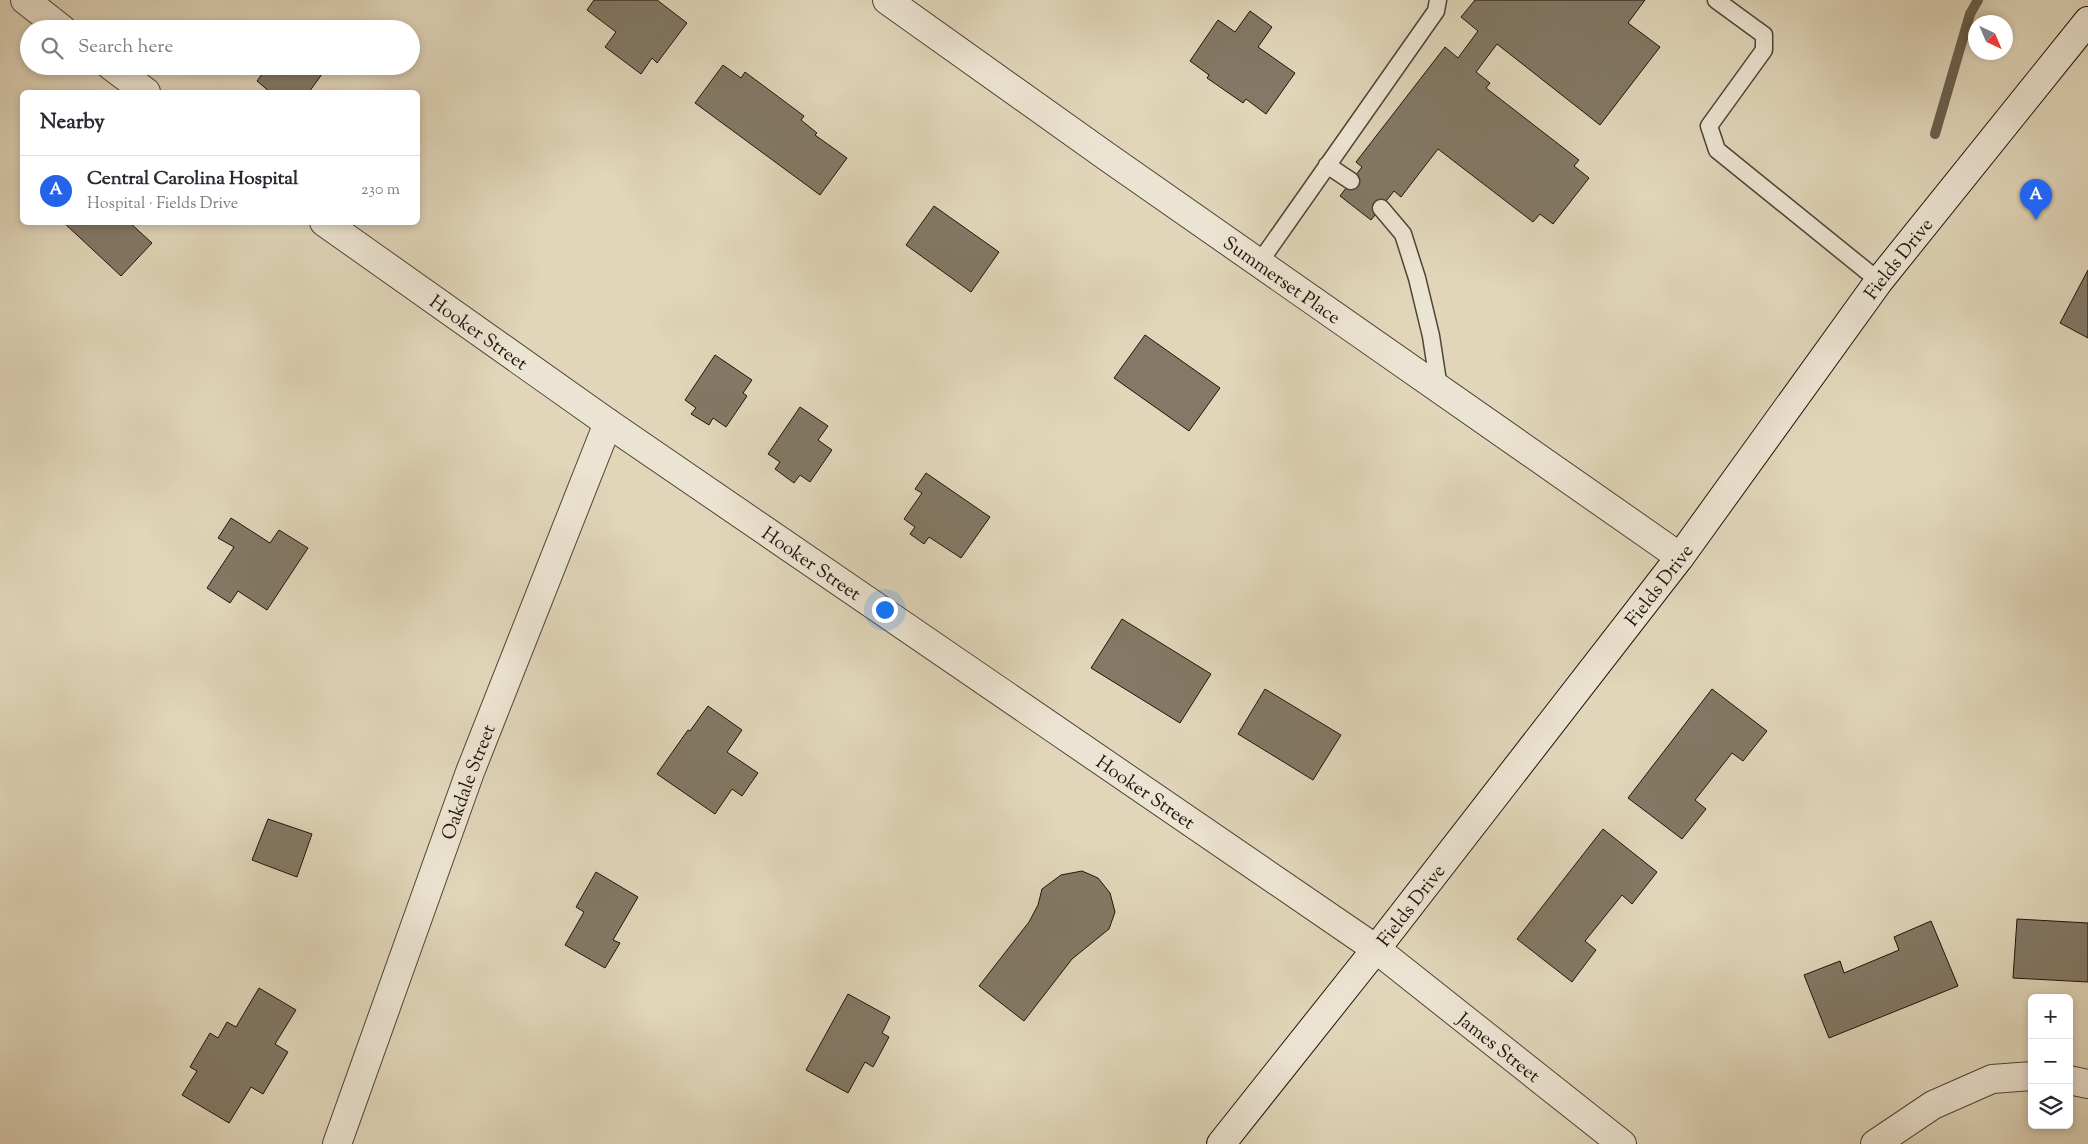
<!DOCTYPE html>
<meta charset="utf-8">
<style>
body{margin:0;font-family:"Sorts Mill Goudy",serif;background:#f7f7f7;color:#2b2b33}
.controls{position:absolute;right:15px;bottom:15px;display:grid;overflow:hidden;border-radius:8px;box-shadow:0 2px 8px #0003}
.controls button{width:45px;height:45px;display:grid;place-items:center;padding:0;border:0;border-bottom:1px solid #e1e1e2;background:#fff;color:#2b2b33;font:25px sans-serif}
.compass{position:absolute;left:1968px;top:15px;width:45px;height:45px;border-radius:50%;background:#fff;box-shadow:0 2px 8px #0003;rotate:136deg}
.you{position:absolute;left:884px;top:609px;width:18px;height:18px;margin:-12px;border:4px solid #fff;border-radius:50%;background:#1a73e8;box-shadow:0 0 0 8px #1a73e833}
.badge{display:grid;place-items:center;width:32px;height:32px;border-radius:50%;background:#2563eb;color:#fff;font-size:16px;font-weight:700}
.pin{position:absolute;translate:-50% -41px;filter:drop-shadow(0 1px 2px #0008)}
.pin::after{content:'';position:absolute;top:26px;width:18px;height:15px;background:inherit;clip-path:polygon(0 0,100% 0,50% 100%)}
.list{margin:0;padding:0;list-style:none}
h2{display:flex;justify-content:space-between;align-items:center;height:65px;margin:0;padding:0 20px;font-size:21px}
h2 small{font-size:16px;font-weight:400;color:#7c7c81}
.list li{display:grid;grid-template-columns:32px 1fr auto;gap:15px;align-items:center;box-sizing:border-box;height:70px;padding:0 20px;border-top:1px solid #e1e1e2}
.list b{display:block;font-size:19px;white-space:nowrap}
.list p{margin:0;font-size:16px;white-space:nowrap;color:#7c7c81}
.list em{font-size:16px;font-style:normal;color:#7c7c81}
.icon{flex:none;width:28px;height:28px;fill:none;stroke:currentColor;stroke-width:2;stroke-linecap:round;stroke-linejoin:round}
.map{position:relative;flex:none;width:2088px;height:1144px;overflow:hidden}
.search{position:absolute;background:#fff;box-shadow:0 2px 8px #0003;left:20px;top:20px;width:400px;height:55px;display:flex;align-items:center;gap:12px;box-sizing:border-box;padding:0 18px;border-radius:28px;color:#7c7c81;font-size:19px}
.panel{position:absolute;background:#fff;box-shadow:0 2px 8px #0003;left:20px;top:90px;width:400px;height:135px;border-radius:8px}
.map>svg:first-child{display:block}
</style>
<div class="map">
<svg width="2088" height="1144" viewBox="0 0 2088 1144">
<rect width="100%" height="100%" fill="#e1d6ba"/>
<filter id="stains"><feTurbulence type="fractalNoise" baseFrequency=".004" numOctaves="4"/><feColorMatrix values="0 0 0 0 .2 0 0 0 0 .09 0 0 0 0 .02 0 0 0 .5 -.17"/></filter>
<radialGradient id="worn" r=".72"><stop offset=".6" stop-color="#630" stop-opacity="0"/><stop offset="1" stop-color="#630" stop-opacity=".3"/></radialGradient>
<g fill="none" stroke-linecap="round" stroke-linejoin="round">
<path stroke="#6a6150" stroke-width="10" d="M1935 134 1970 14 1978 0"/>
</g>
<path fill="#837966" stroke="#1d140b" d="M594 0H657L687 23 657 63 652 58 641 74 605 47 616 32 587 10Z
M1475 0H1645L1628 23 1660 47 1600 125 1497 44 1476 72 1490 83 1486 88 1579 160 1574 166 1589 178 1553 224 1540 214 1533 222 1438 149 1401 197 1394 191 1371 220 1340 196 1362 167 1356 162 1445 47 1458 58 1478 31 1461 17Z
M1250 11 1272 27 1258 47 1295 73 1266 114 1246 99 1243 103 1207 78 1209 75 1190 61 1218 20 1235 32Z
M723 65 741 78 745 72 804 116 801 120 817 133 815 135 847 158 820 195 695 103Z
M268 66H320L325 70 309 92H270L257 81Z
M934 206 999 252 971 292 906 245Z
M63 222H129L152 243 121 276Z
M2088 270V338L2060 323Z
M1145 335 1220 388 1189 431 1114 378Z
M715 355 752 380 743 393 747 396 726 427 713 418 709 425 691 414 696 408 685 400Z
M800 407 828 426 818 440 832 450 810 482 800 475 794 483 775 469 780 462 768 454Z
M926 473 990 517 961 558 929 537 924 544 910 534 915 527 904 519 922 493 915 489Z
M231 518 270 543 279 530 308 548 267 610 238 591 230 603 207 588 234 547 218 538Z
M1122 619 1211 674 1180 723 1091 668Z
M1265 689 1341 735 1313 780 1238 734Z
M1712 689 1767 731 1743 761 1732 753 1695 800 1706 809 1682 839 1628 798Z
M708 706 742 730 727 752 758 773 742 796 732 789 715 814 657 774 688 730 690 731Z
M268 819 312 834 297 877 252 860Z
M1603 829 1657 872 1632 904 1622 895 1585 941 1596 950 1572 982 1517 939Z
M1082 871 1098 878 1110 893 1115 912 1109 929 1072 959 1024 1021 979 986 1029 922 1038 905 1042 889 1061 875Z
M596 872 638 897 613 940 620 943 605 968 565 945 584 912 576 907Z
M2017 919 2088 923V982L2013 978Z
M1931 921 1958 986 1829 1038 1804 975 1840 961 1844 973 1899 950 1894 937Z
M259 988 296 1010 275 1044 288 1052 263 1094 251 1087 229 1123 182 1095 197 1071 190 1067 210 1033 218 1038 227 1022 236 1027Z
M848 994 890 1017 882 1033 889 1037 873 1067 865 1062 848 1093 806 1070Z"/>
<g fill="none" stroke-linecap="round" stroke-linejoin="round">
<defs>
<path id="lane" d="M1716 0 1764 35V50L1709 126 1717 150 1879 281
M1327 165 1351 181
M1381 208 1403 234 1417 278 1431 336 1439 388
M1259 263 1436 11 1438 0"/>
<g id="street">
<path d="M25 0 62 29"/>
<path id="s1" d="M887 0 1106 156 1680 557"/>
<path d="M111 66 146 92"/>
<path id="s2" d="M324 222 608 423 1376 949 1622 1144"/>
<path d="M2069 1080 2088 1084"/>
<path id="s3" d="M337 1144 470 772 608 423"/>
<path d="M1875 1144 1933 1105 1992 1079 2032 1076"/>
</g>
<g id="secondary">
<path id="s4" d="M1221 1144 1376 949 1680 557 1879 281 2088 21"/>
</g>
</defs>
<use href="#lane" stroke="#4e4437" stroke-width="19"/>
<use href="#street" stroke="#4e4437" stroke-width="30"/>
<use href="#secondary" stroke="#1d140b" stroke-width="30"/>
<use href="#lane" stroke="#ece4d2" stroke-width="16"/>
<use href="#street" stroke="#ece4d2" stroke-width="28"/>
<use href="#secondary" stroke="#ece4d2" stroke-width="28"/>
</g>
<g text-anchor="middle" stroke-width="5" stroke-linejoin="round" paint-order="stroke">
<g font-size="19" fill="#1d140b" stroke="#ece4d2">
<text dy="7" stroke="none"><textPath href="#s4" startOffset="1115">Fields Drive</textPath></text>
<text dy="7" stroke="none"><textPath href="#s1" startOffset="484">Summerset Place</textPath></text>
<text dy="7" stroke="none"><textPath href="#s2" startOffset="190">Hooker Street</textPath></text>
<text dy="7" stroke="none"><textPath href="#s2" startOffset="595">Hooker Street</textPath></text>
<text dy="7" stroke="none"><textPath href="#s4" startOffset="710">Fields Drive</textPath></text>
<text dy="7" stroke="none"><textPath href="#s3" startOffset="385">Oakdale Street</textPath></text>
<text dy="7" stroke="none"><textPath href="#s2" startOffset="1000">Hooker Street</textPath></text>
<text dy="7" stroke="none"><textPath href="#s4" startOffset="305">Fields Drive</textPath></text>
<text dy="7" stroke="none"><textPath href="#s2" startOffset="1436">James Street</textPath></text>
</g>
</g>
<rect width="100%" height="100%" filter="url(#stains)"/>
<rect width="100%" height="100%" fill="url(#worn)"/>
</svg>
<div class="controls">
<button>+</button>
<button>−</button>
<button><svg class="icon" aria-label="layers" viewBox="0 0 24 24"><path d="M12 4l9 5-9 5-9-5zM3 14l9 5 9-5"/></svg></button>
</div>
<svg class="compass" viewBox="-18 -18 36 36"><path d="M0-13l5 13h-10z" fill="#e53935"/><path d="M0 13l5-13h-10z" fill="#7c7c81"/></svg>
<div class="you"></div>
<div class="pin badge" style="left:2036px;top:220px">A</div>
<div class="search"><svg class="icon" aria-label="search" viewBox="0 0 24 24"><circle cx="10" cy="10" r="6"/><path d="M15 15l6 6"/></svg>Search here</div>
<section class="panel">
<h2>Nearby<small></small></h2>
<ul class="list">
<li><span class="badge">A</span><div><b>Central Carolina Hospital</b><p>Hospital · Fields Drive</p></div><em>230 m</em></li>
</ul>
</section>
</div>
